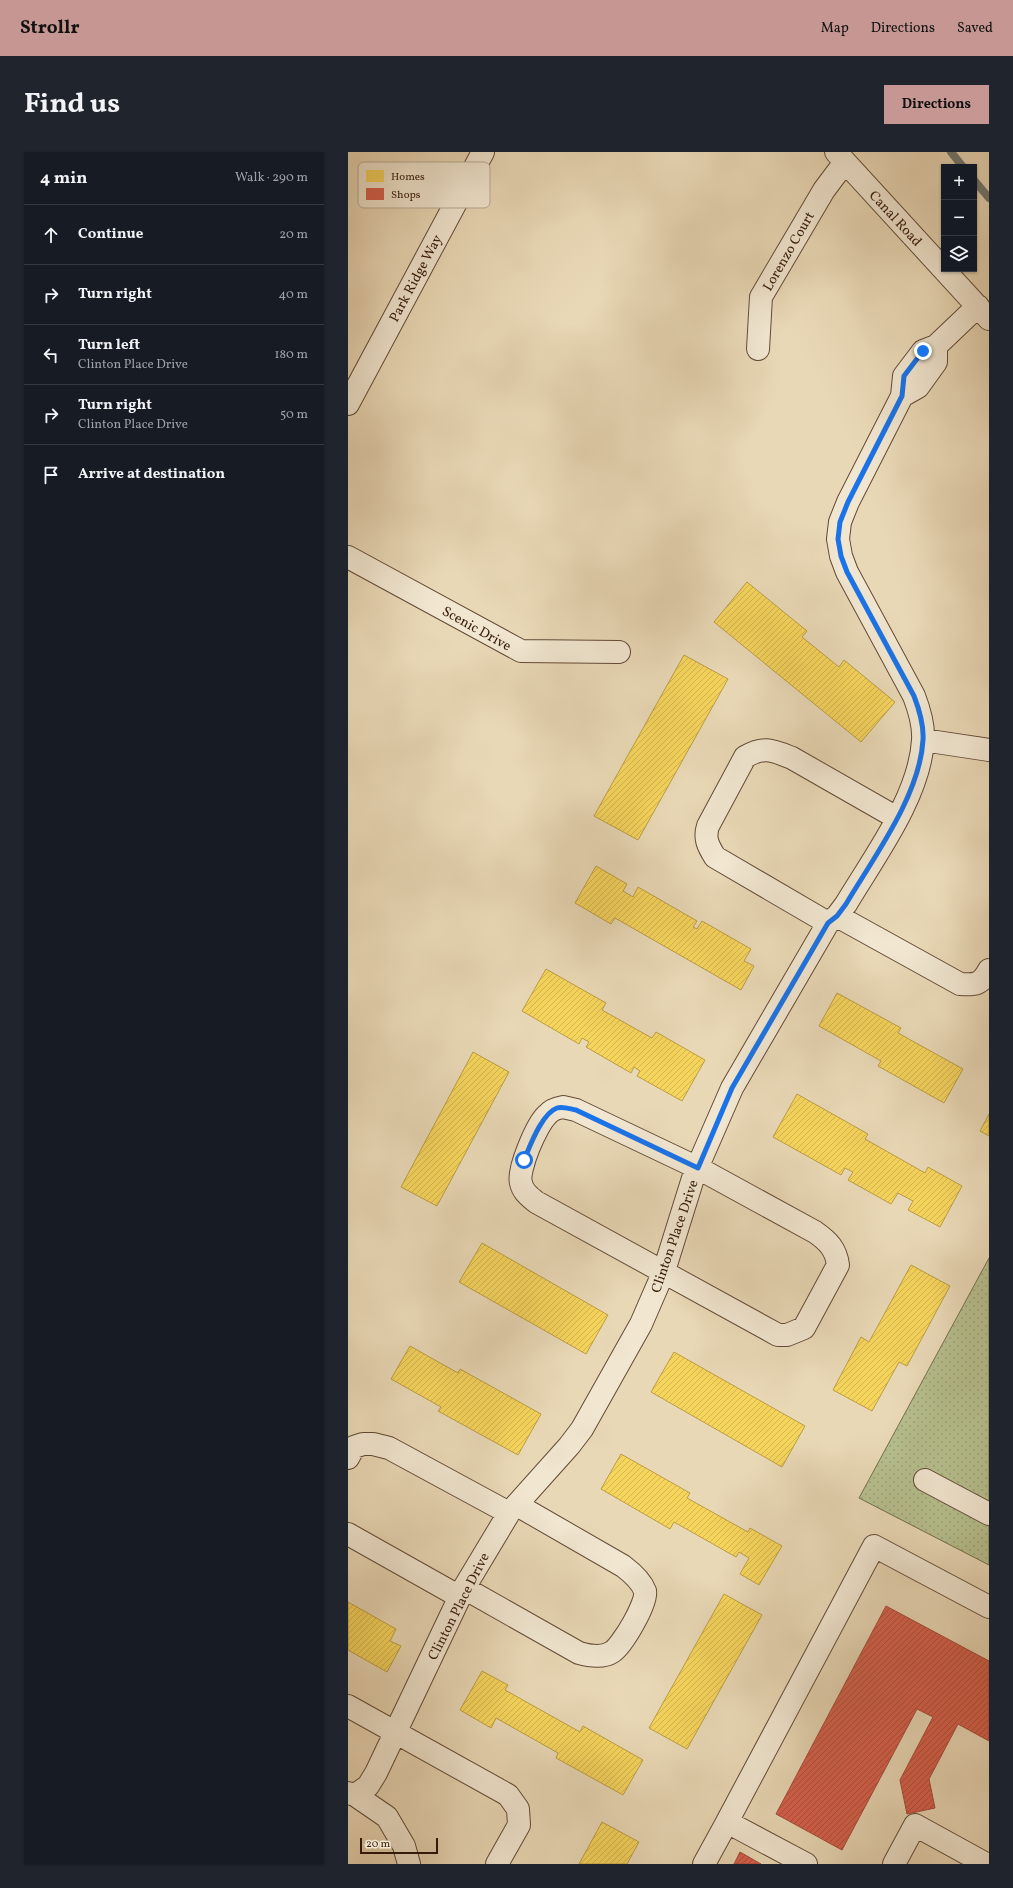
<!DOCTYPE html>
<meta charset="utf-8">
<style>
body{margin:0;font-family:Vollkorn,serif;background:#20242c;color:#f1f3f6}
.controls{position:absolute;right:12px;top:12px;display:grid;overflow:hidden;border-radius:0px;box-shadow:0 1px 3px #0004}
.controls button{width:36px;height:36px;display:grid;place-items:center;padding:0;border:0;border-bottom:1px solid #363941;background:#171b24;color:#f1f3f6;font:20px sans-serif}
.scale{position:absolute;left:12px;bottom:10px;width:78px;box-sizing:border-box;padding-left:4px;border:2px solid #361b0b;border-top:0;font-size:11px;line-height:14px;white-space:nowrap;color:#361b0b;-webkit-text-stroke:3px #f1e6d0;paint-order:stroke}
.stop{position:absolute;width:12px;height:12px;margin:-9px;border:3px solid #1a73e8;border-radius:50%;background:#fff}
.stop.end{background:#1a73e8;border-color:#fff;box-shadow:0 1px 4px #0008}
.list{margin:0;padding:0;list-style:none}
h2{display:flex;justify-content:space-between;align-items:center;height:52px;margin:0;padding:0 16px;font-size:17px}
h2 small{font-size:13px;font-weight:400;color:#9ea1a6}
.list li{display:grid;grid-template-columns:26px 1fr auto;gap:12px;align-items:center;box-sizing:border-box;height:60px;padding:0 16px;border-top:1px solid #363941}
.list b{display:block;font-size:15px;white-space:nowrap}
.list p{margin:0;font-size:13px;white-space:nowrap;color:#9ea1a6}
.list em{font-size:13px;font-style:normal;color:#9ea1a6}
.icon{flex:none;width:22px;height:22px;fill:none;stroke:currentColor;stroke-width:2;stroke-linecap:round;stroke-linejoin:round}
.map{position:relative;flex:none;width:641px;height:1712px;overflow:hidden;border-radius:0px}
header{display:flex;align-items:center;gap:24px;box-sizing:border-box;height:56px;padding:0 20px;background:#c59692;color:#111}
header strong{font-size:19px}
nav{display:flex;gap:22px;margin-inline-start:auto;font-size:14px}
.intro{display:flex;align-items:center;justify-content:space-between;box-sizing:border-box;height:96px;padding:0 24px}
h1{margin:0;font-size:28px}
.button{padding:10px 18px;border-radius:0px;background:#c59692;color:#111;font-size:14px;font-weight:700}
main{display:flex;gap:24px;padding:0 24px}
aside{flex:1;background:#171b24;border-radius:0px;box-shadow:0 1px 3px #0004}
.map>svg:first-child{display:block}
</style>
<header>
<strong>Strollr</strong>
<nav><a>Map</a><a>Directions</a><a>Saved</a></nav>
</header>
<div class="intro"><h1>Find us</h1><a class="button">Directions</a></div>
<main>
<aside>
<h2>4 min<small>Walk · 290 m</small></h2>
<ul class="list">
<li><svg class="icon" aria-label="ahead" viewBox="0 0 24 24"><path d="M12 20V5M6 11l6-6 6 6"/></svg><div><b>Continue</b></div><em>20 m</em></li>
<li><svg class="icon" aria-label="right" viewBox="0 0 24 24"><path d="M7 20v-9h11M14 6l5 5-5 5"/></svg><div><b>Turn right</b></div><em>40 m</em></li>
<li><svg class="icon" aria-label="left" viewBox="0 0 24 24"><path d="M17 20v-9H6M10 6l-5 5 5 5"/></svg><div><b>Turn left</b><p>Clinton Place Drive</p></div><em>180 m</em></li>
<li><svg class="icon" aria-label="right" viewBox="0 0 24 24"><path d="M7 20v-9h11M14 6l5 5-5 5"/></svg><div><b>Turn right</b><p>Clinton Place Drive</p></div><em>50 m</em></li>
<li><svg class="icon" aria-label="arrive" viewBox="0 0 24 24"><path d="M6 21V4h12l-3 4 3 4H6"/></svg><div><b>Arrive at destination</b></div></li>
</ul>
</aside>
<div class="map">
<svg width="641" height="1712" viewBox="0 0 641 1712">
<defs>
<pattern id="grass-dots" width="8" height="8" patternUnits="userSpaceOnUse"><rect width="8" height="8" fill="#b6bf8e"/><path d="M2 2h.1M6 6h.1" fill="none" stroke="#9da479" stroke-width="1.8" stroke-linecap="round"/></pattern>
<pattern id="homes-hatch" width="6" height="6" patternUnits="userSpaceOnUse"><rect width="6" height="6" fill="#f6d55c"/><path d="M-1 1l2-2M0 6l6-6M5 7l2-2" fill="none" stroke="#d4b64f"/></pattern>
<pattern id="shops-hatch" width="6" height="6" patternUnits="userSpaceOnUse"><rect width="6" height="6" fill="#d6604d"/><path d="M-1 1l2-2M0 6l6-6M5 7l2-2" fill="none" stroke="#ae4e3e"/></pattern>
</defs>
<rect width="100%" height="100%" fill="#e9d8b6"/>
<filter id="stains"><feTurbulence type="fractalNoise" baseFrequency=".005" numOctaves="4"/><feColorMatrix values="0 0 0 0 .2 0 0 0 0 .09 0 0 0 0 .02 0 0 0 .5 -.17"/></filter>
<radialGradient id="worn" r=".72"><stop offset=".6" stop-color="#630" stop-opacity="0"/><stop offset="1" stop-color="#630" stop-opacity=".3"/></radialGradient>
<path fill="url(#grass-dots)" stroke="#766d4c" d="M641 1106V1413L511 1346Z"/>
<path fill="url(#homes-hatch)" stroke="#bc9d44" d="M399 430 459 479 454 485 491 515 496 508 547 550 513 590 366 470Z
M336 503 380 527 290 688 246 664Z
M248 714 279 732 275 739 285 745 290 735 349 769 345 775 349 777 354 769 403 797 396 809 406 814 393 838 267 766 263 772 227 751Z
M198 817 258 851 254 858 304 886 308 880 357 908 334 949 289 924 292 919 286 915 283 921 238 895 241 890 234 886 231 892 174 859Z
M489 841 553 876 550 881 615 917 596 951 530 914 533 909 471 874Z
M125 900 161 920 89 1054 53 1035Z
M449 942 520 982 517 987 577 1021 580 1015 614 1034 592 1075 560 1058 565 1049 550 1041 543 1052 500 1028 505 1020 497 1016 493 1023 425 985Z
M641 962V984L632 979Z
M134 1091 260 1163 238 1202 111 1130Z
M563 1113 602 1134 559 1214 551 1210 524 1259 485 1238 513 1185 521 1190Z
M62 1194 110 1221 112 1217 193 1262 170 1303 90 1259 93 1255 43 1227Z
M326 1200 457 1274 434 1315 303 1240Z
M273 1302 342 1341 339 1346 400 1380 402 1376 434 1394 411 1433 392 1422 401 1406 391 1400 388 1405 326 1370 322 1377 253 1337Z
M376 1442 414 1463 339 1597 301 1576Z
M0 1450 48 1477 42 1489 53 1494 39 1520 0 1498Z
M134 1519 160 1533 157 1538 232 1580 235 1574 295 1608 275 1643 208 1606 210 1601 148 1566 143 1576 112 1558Z
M254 1670 291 1690 279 1712H231Z"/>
<path fill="url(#shops-hatch)" stroke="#a64b39" d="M538 1454 641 1509V1589L610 1572 581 1627 587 1656 559 1662 552 1628 585 1565 569 1557 494 1698 428 1662Z
M392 1700 413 1712H386Z"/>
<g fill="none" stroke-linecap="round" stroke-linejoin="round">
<path stroke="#727972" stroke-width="8" d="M603 0 615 15
M626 28 641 46"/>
<defs>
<path id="minor" d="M488 0 641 167
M410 197 413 145 476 38 497 10
M554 244 570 235 588 210V194
M0 252 135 0
M0 405 173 499 271 500
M575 588 641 598
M489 764 612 832C627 833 633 833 641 818
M480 771 367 705C360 694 356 686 360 674L397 605C416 594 424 598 444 606L549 666
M215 955 228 958 350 1016 467 1080C480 1089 488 1097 490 1113L456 1176 439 1183H430L188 1050C181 1044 175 1040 173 1031 169 1018 189 972 199 963 203 958 209 956 215 955Z
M0 1306 6 1295 15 1292H25L41 1296 161 1361
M577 1328 641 1362
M0 1382 112 1445
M116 1436 231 1501C242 1504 255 1506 264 1500 274 1494 300 1450 297 1439 293 1428 283 1420 275 1414L169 1353
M0 1554 160 1643 170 1657 171 1673 149 1712
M0 1641 7 1643 39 1665 56 1694 61 1712
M7 1643 20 1634 28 1621 116 1436 161 1361 221 1294 234 1277 293 1172 316 1119 346 1023 384 936 480 771 489 764 498 752C526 705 572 644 575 588 576 573 571 557 566 544L499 420 493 404 490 387 492 370 500 350 554 244 556 224 575 199 588 194 630 154
M379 1670 526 1394 641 1455
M356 1712 379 1670 458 1712
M546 1712 567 1673 638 1712"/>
</defs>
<use href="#minor" stroke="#634a36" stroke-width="24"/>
<use href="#minor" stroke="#f1e6d0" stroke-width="22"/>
</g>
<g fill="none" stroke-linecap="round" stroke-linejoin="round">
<path stroke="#1a73e8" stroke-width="5" d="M176 1008C182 994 194 961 209 956 215 954 222 957 228 958L350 1016 384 936 480 771 489 764 498 752C526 705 572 643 575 588 576 573 571 557 566 544L499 420 493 404 490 387 492 370 500 350 554 244 556 224 575 199"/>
</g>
<g text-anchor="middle" stroke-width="4" stroke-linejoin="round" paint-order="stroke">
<g font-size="14" fill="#361b0b" stroke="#f1e6d0">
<text transform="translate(548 66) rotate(47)" y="5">Canal Road</text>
<text transform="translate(440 99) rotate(-60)" y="5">Lorenzo Court</text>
<text transform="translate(67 126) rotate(-62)" y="5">Park Ridge Way</text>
<text transform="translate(129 476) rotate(29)" y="5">Scenic Drive</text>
<text transform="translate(326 1084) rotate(-71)" y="5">Clinton Place Drive</text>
<text transform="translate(110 1454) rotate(-63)" y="5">Clinton Place Drive</text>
</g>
</g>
<rect x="10" y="10" width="132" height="46" rx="6" fill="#f1e6d0" stroke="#b9a995" stroke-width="1"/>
<rect x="18" y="18" width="18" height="12" fill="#f6d55c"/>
<rect x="18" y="36" width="18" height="12" fill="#d6604d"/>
<g font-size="11" fill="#361b0b">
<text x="43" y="28">Homes</text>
<text x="43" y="46">Shops</text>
</g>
<rect width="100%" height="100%" filter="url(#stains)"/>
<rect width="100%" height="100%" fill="url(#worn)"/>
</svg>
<div class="controls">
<button>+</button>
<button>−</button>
<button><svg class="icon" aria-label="layers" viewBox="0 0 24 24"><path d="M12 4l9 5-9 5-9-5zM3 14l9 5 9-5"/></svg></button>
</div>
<div class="scale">20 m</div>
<div class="stop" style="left:176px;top:1008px"></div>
<div class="stop end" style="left:575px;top:199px"></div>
</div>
</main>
